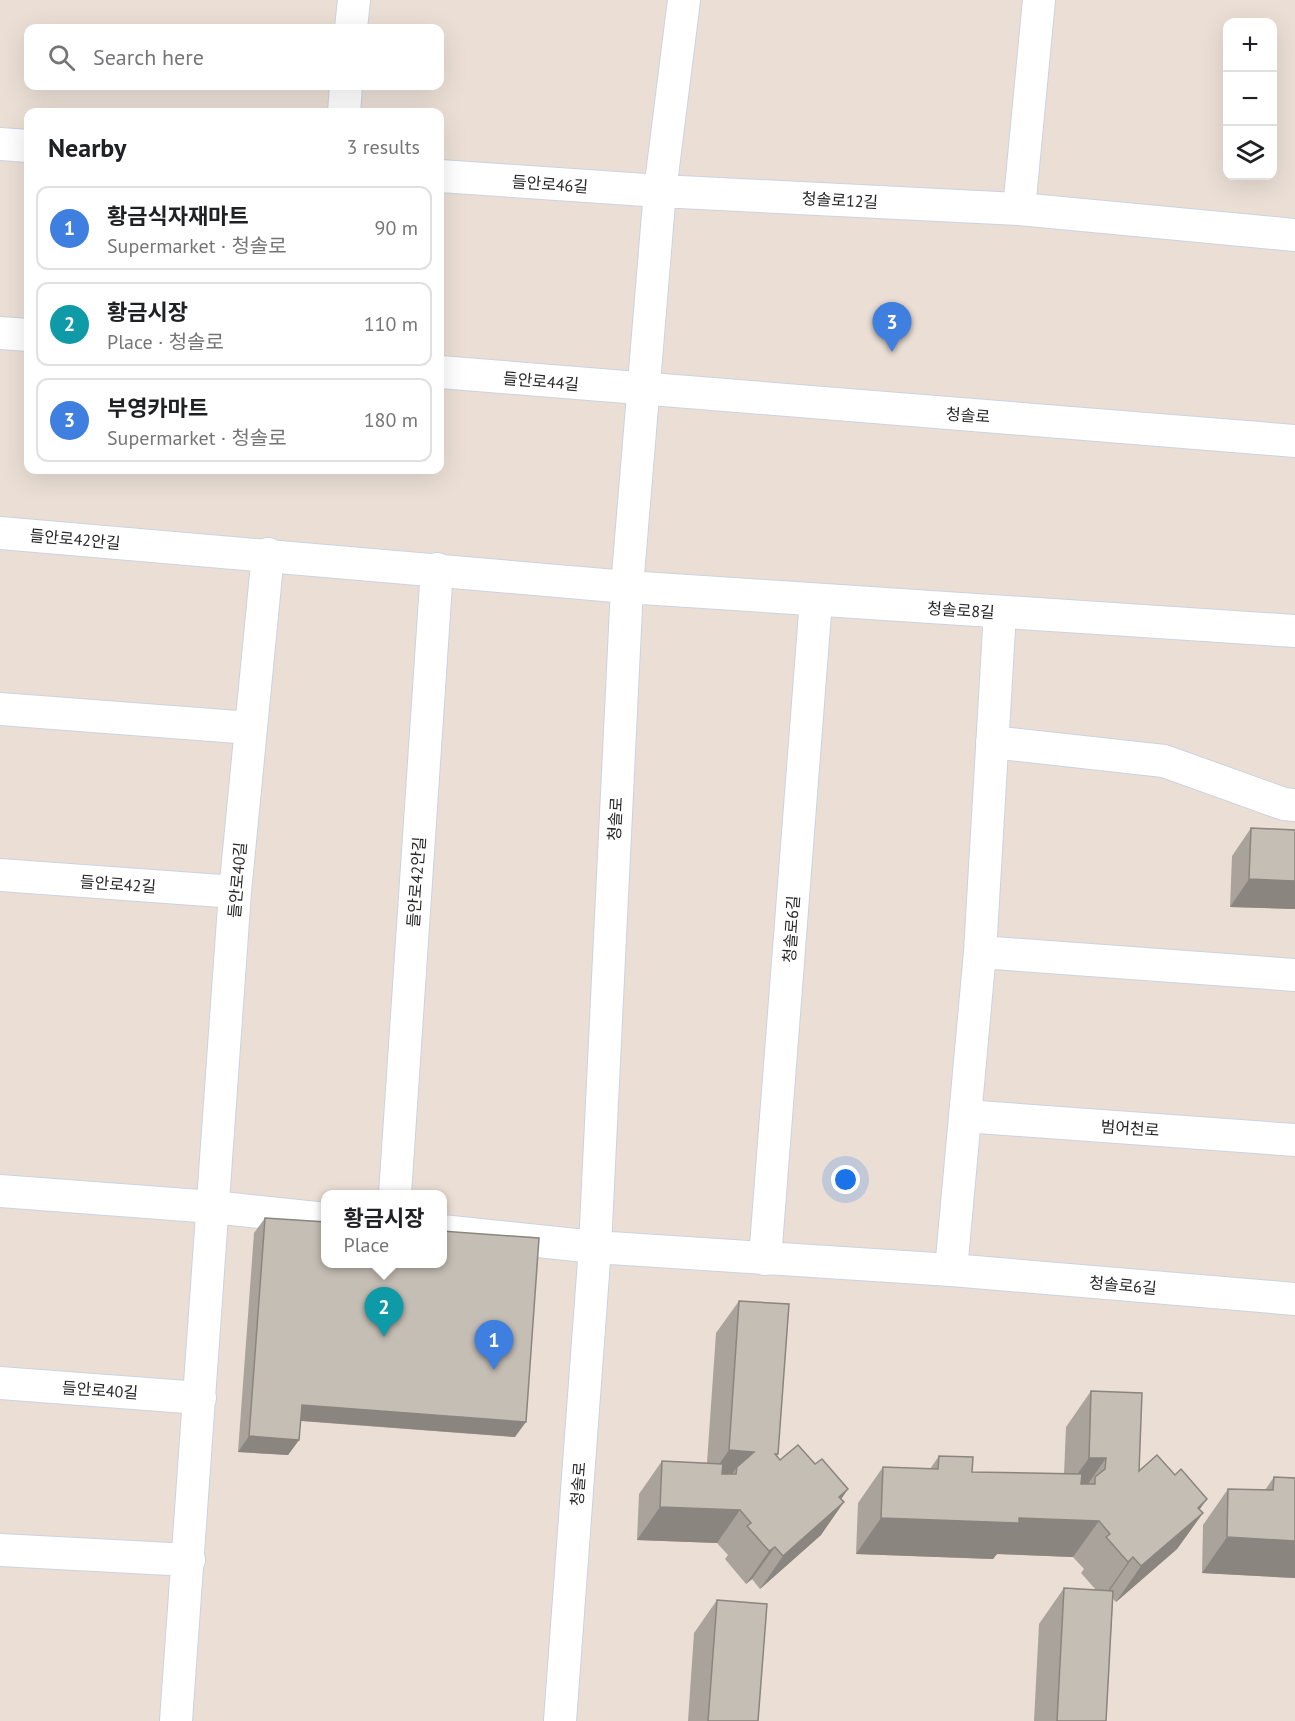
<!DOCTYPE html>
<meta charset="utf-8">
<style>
body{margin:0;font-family:"PT Sans","Noto Sans KR",sans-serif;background:#f2f2f2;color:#202124}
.controls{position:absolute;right:18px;top:18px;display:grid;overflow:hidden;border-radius:12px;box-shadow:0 6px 24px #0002}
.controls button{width:54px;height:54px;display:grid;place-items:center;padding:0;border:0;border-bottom:2px solid #e0e0e0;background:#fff;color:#202124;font:30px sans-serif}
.you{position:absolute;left:846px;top:1180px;width:21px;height:21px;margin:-15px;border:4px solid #fff;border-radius:50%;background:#1a73e8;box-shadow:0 0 0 9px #1a73e833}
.badge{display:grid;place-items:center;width:39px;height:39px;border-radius:50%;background:#db2777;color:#fff;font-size:20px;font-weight:700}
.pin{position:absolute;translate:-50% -50px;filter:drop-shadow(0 2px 3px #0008)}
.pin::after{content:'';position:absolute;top:32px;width:21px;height:18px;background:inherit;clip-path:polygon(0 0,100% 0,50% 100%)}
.popup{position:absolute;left:321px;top:1190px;width:126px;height:78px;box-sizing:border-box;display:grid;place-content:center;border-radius:12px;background:#fff;filter:drop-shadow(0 2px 4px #0005);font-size:20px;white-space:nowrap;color:#757577}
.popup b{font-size:22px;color:#202124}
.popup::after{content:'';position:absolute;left:50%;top:100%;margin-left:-12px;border:12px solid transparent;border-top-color:#fff}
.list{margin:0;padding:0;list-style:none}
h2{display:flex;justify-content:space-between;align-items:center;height:78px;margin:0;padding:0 24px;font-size:26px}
h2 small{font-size:20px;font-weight:400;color:#757577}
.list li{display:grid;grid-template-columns:39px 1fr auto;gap:18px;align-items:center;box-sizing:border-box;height:84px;margin:0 12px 12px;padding:0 12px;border:2px solid #e0e0e0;border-radius:12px}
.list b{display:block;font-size:22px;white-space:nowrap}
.list p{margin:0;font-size:20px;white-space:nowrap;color:#757577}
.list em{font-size:20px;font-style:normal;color:#757577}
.icon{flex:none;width:33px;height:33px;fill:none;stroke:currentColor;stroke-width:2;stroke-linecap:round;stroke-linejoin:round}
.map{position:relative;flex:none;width:1295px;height:1721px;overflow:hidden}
.search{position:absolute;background:#fff;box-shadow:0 6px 24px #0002;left:24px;top:24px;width:420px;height:66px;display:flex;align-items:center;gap:15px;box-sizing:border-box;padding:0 21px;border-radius:12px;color:#757577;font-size:22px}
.panel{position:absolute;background:#fff;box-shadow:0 6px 24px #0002;left:24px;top:108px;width:420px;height:366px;border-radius:12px}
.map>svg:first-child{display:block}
</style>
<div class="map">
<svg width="1295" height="1721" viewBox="0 0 1295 1721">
<rect width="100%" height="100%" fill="#ebdfd5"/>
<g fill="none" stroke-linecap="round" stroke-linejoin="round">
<defs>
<path id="minor" d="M351 28 354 0
M344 112 346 86
M0 144 28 146
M440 176 660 191 1019 209 1295 235
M1019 209 1039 0
M0 333 28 335
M440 372 1295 441
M0 533 627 587 1295 631
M0 709 251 728
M992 742 1164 761 1284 804 1295 805
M0 875 235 892
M980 952 1295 975
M965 1116 1295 1140
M0 1191 213 1207 326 1219
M395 1194 437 569
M442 1231 595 1247 951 1270 1295 1299
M765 1259 816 600
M951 1270 980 952 1000 612
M0 1383 200 1398
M0 1550 189 1560
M176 1721 235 892 268 554
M560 1721 595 1247 627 587 660 191 684 0"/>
</defs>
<use href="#minor" stroke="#cbd2e2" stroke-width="34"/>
<use href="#minor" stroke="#fff" stroke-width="32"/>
</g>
<path fill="#a9a39c" d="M1251 828 1295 830V909L1230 907 1232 856Z
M265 1218 515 1437 300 1421 299 1440 288 1455 238 1452 254 1233Z
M739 1301 778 1454 777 1456 780 1460 841 1499 821 1535 760 1589 752 1579 746 1584 725 1559 728 1555 717 1543 637 1540 639 1494 662 1461 707 1463 716 1333Z
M1091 1391 1139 1471 1200 1510 1203 1513 1177 1549 1116 1602 1113 1599 1106 1721H1034L1039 1624 1064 1588 1096 1590 1081 1573 1084 1569 1073 1557 997 1554 993 1559 856 1554 858 1503 883 1467 930 1469 939 1456 972 1472 1064 1474 1066 1427Z
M1274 1477 1295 1478V1578L1202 1573 1203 1525 1228 1489 1265 1490Z
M717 1600 758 1721H688L694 1633Z"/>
<path fill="#8a857f" d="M1249 879 1295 881V909L1230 907Z
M302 1405 526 1422 515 1437 291 1420Z
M249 1436 299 1440 288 1455 238 1452Z
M729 1450 754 1452 736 1474 737 1467 725 1484 706 1483Z
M1089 1458H1106L1081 1494H1063Z
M848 1489 832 1513 844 1502 821 1535 760 1589 783 1556 839 1497Z
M1207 1499 1190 1523 1203 1513 1177 1549 1116 1602 1141 1566 1198 1508Z
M660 1507 740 1510 717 1543 637 1540Z
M881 1518H1019L1099 1521 1073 1557 997 1554 993 1559 856 1554Z
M1227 1537 1295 1541V1578L1202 1573Z
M775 1547 752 1579 746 1584 769 1551Z
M1133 1557 1108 1593 1103 1598 1128 1562Z"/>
<path fill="#c5beb5" stroke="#8a857f" stroke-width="1.5" d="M1251 828 1295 830V881L1249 879Z
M265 1218 326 1222V1263H442V1231L539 1238 526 1422 302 1405 299 1440 249 1436Z
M739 1301 789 1304 778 1454H775L780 1460 798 1445 815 1464 822 1459 848 1489 839 1497 844 1502 783 1556 775 1547 769 1551 747 1526 751 1523 740 1510 660 1507 662 1461 723 1464 722 1474H736L737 1467 754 1452 729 1450Z
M1091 1391 1142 1393 1139 1471 1157 1455 1175 1475 1181 1469 1207 1499 1198 1508 1203 1513 1141 1566 1133 1557 1128 1562 1106 1537 1110 1534 1099 1521 1019 1518V1523L881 1518 883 1467 938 1469 939 1456 973 1457 972 1472 1082 1474 1081 1484H1095V1477L1105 1469 1106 1458H1089Z
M1274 1477 1295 1478V1541L1227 1537 1228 1489 1273 1490Z
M1064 1588 1113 1591 1106 1721H1057Z
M717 1600 767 1604 758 1721H708Z"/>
<g text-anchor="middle" stroke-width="5" stroke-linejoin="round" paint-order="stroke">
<g font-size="16" fill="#262626" stroke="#fff">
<text transform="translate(550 184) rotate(4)" y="6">들안로46길</text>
<text transform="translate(840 200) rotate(3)" y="6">청솔로12길</text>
<text transform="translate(541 381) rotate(5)" y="6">들안로44길</text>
<text transform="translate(968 415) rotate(4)" y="6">청솔로</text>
<text transform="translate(75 539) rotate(5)" y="6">들안로42안길</text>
<text transform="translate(961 610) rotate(4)" y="6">청솔로8길</text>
<text transform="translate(615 819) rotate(-87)" y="6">청솔로</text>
<text transform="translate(237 880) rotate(-85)" y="6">들안로40길</text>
<text transform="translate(416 882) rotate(-86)" y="6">들안로42안길</text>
<text transform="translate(118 884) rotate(4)" y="6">들안로42길</text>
<text transform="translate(791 929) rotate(-86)" y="6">청솔로6길</text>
<text transform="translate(1130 1128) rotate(4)" y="6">범어천로</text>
<text transform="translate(1123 1285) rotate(5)" y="6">청솔로6길</text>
<text transform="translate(100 1390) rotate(4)" y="6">들안로40길</text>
<text transform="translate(578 1484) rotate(-86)" y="6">청솔로</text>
</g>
</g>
</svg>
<div class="controls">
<button>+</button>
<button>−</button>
<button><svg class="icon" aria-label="layers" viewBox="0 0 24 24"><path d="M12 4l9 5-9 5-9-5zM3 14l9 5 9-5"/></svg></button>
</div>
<div class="you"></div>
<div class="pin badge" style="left:494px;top:1370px;background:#3f7fe0">1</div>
<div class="pin badge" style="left:384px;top:1337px;background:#0f9aa8">2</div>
<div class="popup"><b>황금시장</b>Place</div>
<div class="pin badge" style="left:892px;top:352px;background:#3f7fe0">3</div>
<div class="search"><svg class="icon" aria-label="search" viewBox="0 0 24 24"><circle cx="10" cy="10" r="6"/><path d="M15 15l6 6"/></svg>Search here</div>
<section class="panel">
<h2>Nearby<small>3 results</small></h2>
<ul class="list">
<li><span class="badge" style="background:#3f7fe0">1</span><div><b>황금식자재마트</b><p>Supermarket · 청솔로</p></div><em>90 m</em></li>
<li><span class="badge" style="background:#0f9aa8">2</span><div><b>황금시장</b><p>Place · 청솔로</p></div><em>110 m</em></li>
<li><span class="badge" style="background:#3f7fe0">3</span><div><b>부영카마트</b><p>Supermarket · 청솔로</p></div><em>180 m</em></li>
</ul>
</section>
</div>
